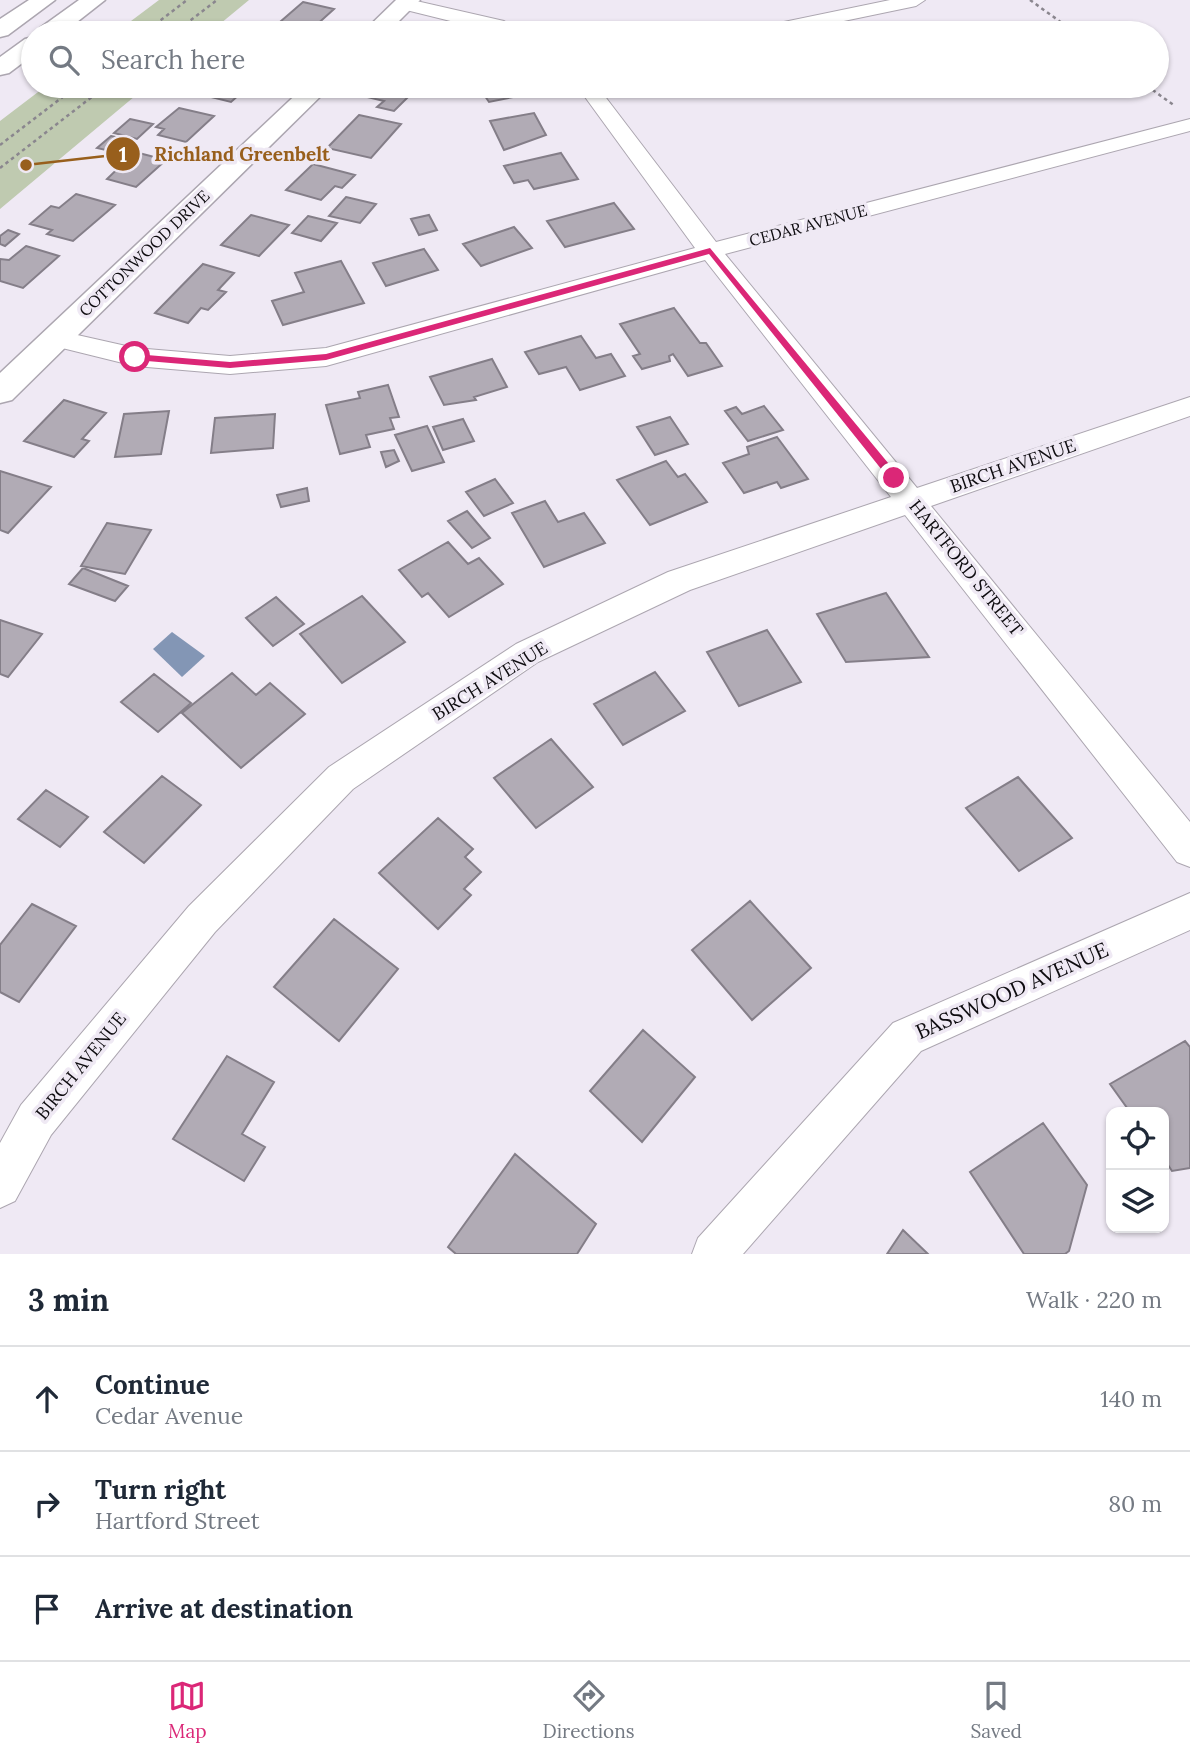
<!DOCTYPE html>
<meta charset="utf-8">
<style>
body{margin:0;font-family:Lora,serif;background:#f2f2f3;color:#1f2937}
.controls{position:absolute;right:21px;bottom:21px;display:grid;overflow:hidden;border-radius:14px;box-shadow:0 2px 5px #0004}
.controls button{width:63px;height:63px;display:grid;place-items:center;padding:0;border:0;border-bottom:2px solid #e0e1e3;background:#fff;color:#1f2937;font:35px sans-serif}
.stop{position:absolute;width:21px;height:21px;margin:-16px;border:5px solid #db2777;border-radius:50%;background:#fff}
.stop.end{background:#db2777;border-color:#fff;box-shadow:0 2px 7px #0008}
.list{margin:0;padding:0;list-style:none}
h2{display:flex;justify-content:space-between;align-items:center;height:91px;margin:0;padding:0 28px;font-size:30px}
h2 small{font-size:23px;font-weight:400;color:#747a83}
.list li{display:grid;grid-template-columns:46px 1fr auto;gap:21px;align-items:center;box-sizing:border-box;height:105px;padding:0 28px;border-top:2px solid #e0e1e3}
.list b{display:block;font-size:26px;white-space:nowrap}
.list p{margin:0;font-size:23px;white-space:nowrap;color:#747a83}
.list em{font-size:23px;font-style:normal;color:#747a83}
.icon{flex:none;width:38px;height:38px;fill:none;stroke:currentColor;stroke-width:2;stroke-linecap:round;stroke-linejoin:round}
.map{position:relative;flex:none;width:1190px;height:1254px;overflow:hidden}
.search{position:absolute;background:#fff;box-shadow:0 2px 5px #0004;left:21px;right:21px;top:21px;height:77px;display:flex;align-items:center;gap:18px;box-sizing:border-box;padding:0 24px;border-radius:38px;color:#747a83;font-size:26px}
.sheet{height:406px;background:#fff}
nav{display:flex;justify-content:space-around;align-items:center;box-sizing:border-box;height:98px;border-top:2px solid #e0e1e3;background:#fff;font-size:19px;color:#747a83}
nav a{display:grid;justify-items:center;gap:4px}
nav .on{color:#db2777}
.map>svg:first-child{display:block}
</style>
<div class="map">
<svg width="1190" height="1254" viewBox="0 0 1190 1254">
<rect width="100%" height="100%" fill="#efe9f4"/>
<path fill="#bfcab0" d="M159 0H249L209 33H115Z
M46 86H147L0 209V121Z"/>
<path fill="#8396b5" d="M172 632 205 656 182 677 153 649Z"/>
<path fill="#b1abb5" stroke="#847e88" stroke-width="2" d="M303 2 334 9 312 29 280 22Z
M209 86H249L231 102 199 94Z
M378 86H413L406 93 411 94 394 111 377 107 384 101 367 97Z
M478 86H522L528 94 489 102Z
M179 108 214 116 186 142 158 135 164 129 156 127Z
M534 113 546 135 504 150 490 121Z
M359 115 401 124 371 158 327 148Z
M130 119 153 124 137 139 114 133Z
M111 136 133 141 119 153 97 148Z
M135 152 166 160 136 187 107 179Z
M561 153 578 179 534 189 528 180 514 183 504 166Z
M313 164 355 175 342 188 335 186 321 200 286 190Z
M76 194 115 205 73 241 47 234 52 230 30 224 51 206 59 208Z
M346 197 376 204 360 223 329 216Z
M614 203 634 229 565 247 547 221Z
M251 215 289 225 259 256 221 245Z
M429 215 437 230 419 235 411 219Z
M308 216 337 223 321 241 292 233Z
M514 227 532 248 481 266 463 244Z
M8 230 19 234 5 246 0 244V236Z
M26 246 59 256 23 288 0 281V259L9 260Z
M424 249 438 270 386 286 373 263Z
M341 261 364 303 283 325 272 301 304 292 295 273Z
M203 264 234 273 218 290 226 292 208 310 201 308 188 323 155 313Z
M674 308 700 343H706L722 366 688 376 673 354 669 356 670 361 642 369 633 356 640 354 620 324Z
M581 336 596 358 611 354 625 376 580 390 566 367 539 374 525 352Z
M492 359 507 387 474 397 476 400 444 405 430 377Z
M388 385 399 417 390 418 394 429 366 435 370 447 340 454 326 405 360 398 358 392Z
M64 400 106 413 82 439 89 441 74 457 24 441Z
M764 406 783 430 748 441 725 411 736 407 742 414Z
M169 411 161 454 115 457 124 414Z
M275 414 273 448 211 453 215 418Z
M670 417 688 444 655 455 637 427Z
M463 419 474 441 443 450 433 427Z
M427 426 444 462 412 471 395 435Z
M777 437 808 479 781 488 777 482 744 493 723 463 749 454 747 447Z
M394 450 399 461 386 467 381 452Z
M666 461 678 477 685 474 707 502 650 525 617 480Z
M0 471 51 487 8 533 0 530Z
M495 479 513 503 484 516 466 492Z
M307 488 309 501 281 507 277 495Z
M545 501 558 522 584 513 605 543 544 567 512 513Z
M467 511 490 538 472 548 448 521Z
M107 523 151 530 125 574 81 566Z
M448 542 468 564 479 558 503 584 449 617 428 593 422 597 399 570Z
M83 568 128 586 115 601 69 584Z
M886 593 929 657 846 662 817 614Z
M362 596 405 642 342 683 300 634Z
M276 597 304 624 273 646 246 618Z
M0 620 42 634 8 677 0 674Z
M767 630 801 682 739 706 707 652Z
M655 672 685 711 623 745 594 704Z
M232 673 256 695 270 683 305 714 241 768 182 713Z
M154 674 191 703 158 732 121 702Z
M551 739 593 787 536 828 494 778Z
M162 776 201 805 144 863 104 832Z
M1018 777 1072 838 1019 871 966 808Z
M46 790 88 817 60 847 18 819Z
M438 818 473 849 465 857 481 872 464 889 471 895 438 929 379 873Z
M750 901 811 968 752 1020 692 950Z
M32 904 76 926 19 1002 0 992V945Z
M334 919 398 969 339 1041 274 987Z
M643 1030 695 1077 642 1142 590 1091Z
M1185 1041 1190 1047V1168L1172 1171 1164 1159V1112H1130L1110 1084Z
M227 1056 274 1082 242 1134 265 1147 244 1181 173 1139Z
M1043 1123 1087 1185 1069 1251 1065 1254H1024L970 1172Z
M515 1154 596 1224 577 1254H456L448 1247Z
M903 1230 928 1254H887Z"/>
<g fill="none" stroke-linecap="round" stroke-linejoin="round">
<defs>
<path id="minor" d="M399 0H412L504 21 524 33H499L398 8 396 4Z
M890 0H925L916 6 786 33H750L760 27Z
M577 86H597L716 242 1190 119V131L725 254 917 488 1190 397V416L931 506 1190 822V867L1177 862 905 515 690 590 538 662 353 789 215 932 51 1135 15 1201 0 1208V1143L21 1105 189 906 329 767 516 644 668 572 891 497 705 260 326 366 230 374 135 366 46 344 42 338 46 332 55 330 135 348 230 356 326 348 695 248Z
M1190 893V930L921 1051 743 1254H692L698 1238 893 1023Z"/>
<path id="tertiary" d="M396 0H420L387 33H362Z
M305 86H331L12 400 0 403V373Z"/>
<path id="trunk" d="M29 0H55L8 35 0 37V19Z
M79 0H105L63 33H36L40 28Z
M33 37V55L9 73 0 75V57L25 39Z"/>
</defs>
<use href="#minor" stroke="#aca6b0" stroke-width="2"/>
<use href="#tertiary" stroke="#aca6b0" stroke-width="3"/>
<use href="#trunk" stroke="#aca6b0" stroke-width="3"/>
<path stroke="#8a868e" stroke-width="2.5" stroke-dasharray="3.5 3.5" stroke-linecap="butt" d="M1030 0 1076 33
M144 33 187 0
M174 33 217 0
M1147 86 1175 106
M0 145 77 86
M0 168 106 86"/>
<use href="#minor" fill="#fff" fill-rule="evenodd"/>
<use href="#tertiary" fill="#fff" fill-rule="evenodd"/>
<use href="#trunk" fill="#fff" fill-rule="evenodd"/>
</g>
<path fill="#db2777" d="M710 248 898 475V480H890L709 254 326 360 230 368 135 360 131 357 135 354 230 362 326 354Z"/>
<g text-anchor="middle" stroke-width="7" stroke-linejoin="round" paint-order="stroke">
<g font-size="16" fill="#0d0b0f" stroke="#efe9f4">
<text transform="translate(808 225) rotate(-15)" y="6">CEDAR AVENUE</text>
<text transform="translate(144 253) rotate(-44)" y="6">COTTONWOOD DRIVE</text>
</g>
<g font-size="18" fill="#0d0b0f" stroke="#efe9f4">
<text transform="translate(1013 466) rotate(-19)" y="6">BIRCH AVENUE</text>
<text transform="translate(966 568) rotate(51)" y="6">HARTFORD STREET</text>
<text transform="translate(490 681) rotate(-32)" y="6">BIRCH AVENUE</text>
<text transform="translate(81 1066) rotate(-51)" y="6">BIRCH AVENUE</text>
</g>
<g font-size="21" fill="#0d0b0f" stroke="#efe9f4">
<text transform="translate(1012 991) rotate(-24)" y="7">BASSWOOD AVENUE</text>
</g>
</g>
<path fill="none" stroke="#985f1c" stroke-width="2.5" d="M26 165L123 154"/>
<g fill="#985f1c" stroke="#efe9f4" stroke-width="2.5">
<circle cx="26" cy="165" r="7"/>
<circle cx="123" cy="154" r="18"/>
</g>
<g font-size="21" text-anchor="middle" font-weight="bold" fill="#fff">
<text x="123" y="162">1</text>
</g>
<g font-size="19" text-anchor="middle" font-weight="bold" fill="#985f1c" stroke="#efe9f4" stroke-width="7" stroke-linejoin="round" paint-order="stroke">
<text x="242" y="161">Richland Greenbelt</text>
</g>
</svg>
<div class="controls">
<button><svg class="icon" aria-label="locate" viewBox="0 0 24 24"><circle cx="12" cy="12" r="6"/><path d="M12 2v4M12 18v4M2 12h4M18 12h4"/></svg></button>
<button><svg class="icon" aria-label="layers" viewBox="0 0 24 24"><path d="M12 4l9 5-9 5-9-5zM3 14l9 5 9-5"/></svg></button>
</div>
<div class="stop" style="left:135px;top:357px"></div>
<div class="stop end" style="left:894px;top:478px"></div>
<div class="search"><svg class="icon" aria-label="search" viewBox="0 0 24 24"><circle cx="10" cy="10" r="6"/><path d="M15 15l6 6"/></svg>Search here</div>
</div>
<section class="sheet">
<h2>3 min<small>Walk · 220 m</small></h2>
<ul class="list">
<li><svg class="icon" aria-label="ahead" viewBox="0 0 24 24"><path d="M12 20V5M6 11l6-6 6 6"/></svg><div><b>Continue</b><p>Cedar Avenue</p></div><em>140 m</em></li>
<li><svg class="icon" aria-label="right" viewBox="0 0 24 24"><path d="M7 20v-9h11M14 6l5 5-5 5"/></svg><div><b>Turn right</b><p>Hartford Street</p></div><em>80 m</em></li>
<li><svg class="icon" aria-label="arrive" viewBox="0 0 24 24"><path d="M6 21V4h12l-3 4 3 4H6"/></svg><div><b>Arrive at destination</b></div></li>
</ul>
</section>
<nav>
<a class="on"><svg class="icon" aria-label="map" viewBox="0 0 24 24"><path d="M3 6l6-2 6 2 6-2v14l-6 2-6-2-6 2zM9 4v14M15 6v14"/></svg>Map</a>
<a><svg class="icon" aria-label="directions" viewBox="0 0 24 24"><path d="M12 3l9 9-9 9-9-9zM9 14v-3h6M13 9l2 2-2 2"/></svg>Directions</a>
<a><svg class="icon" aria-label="saved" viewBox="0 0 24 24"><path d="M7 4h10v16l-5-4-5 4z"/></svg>Saved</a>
</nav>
